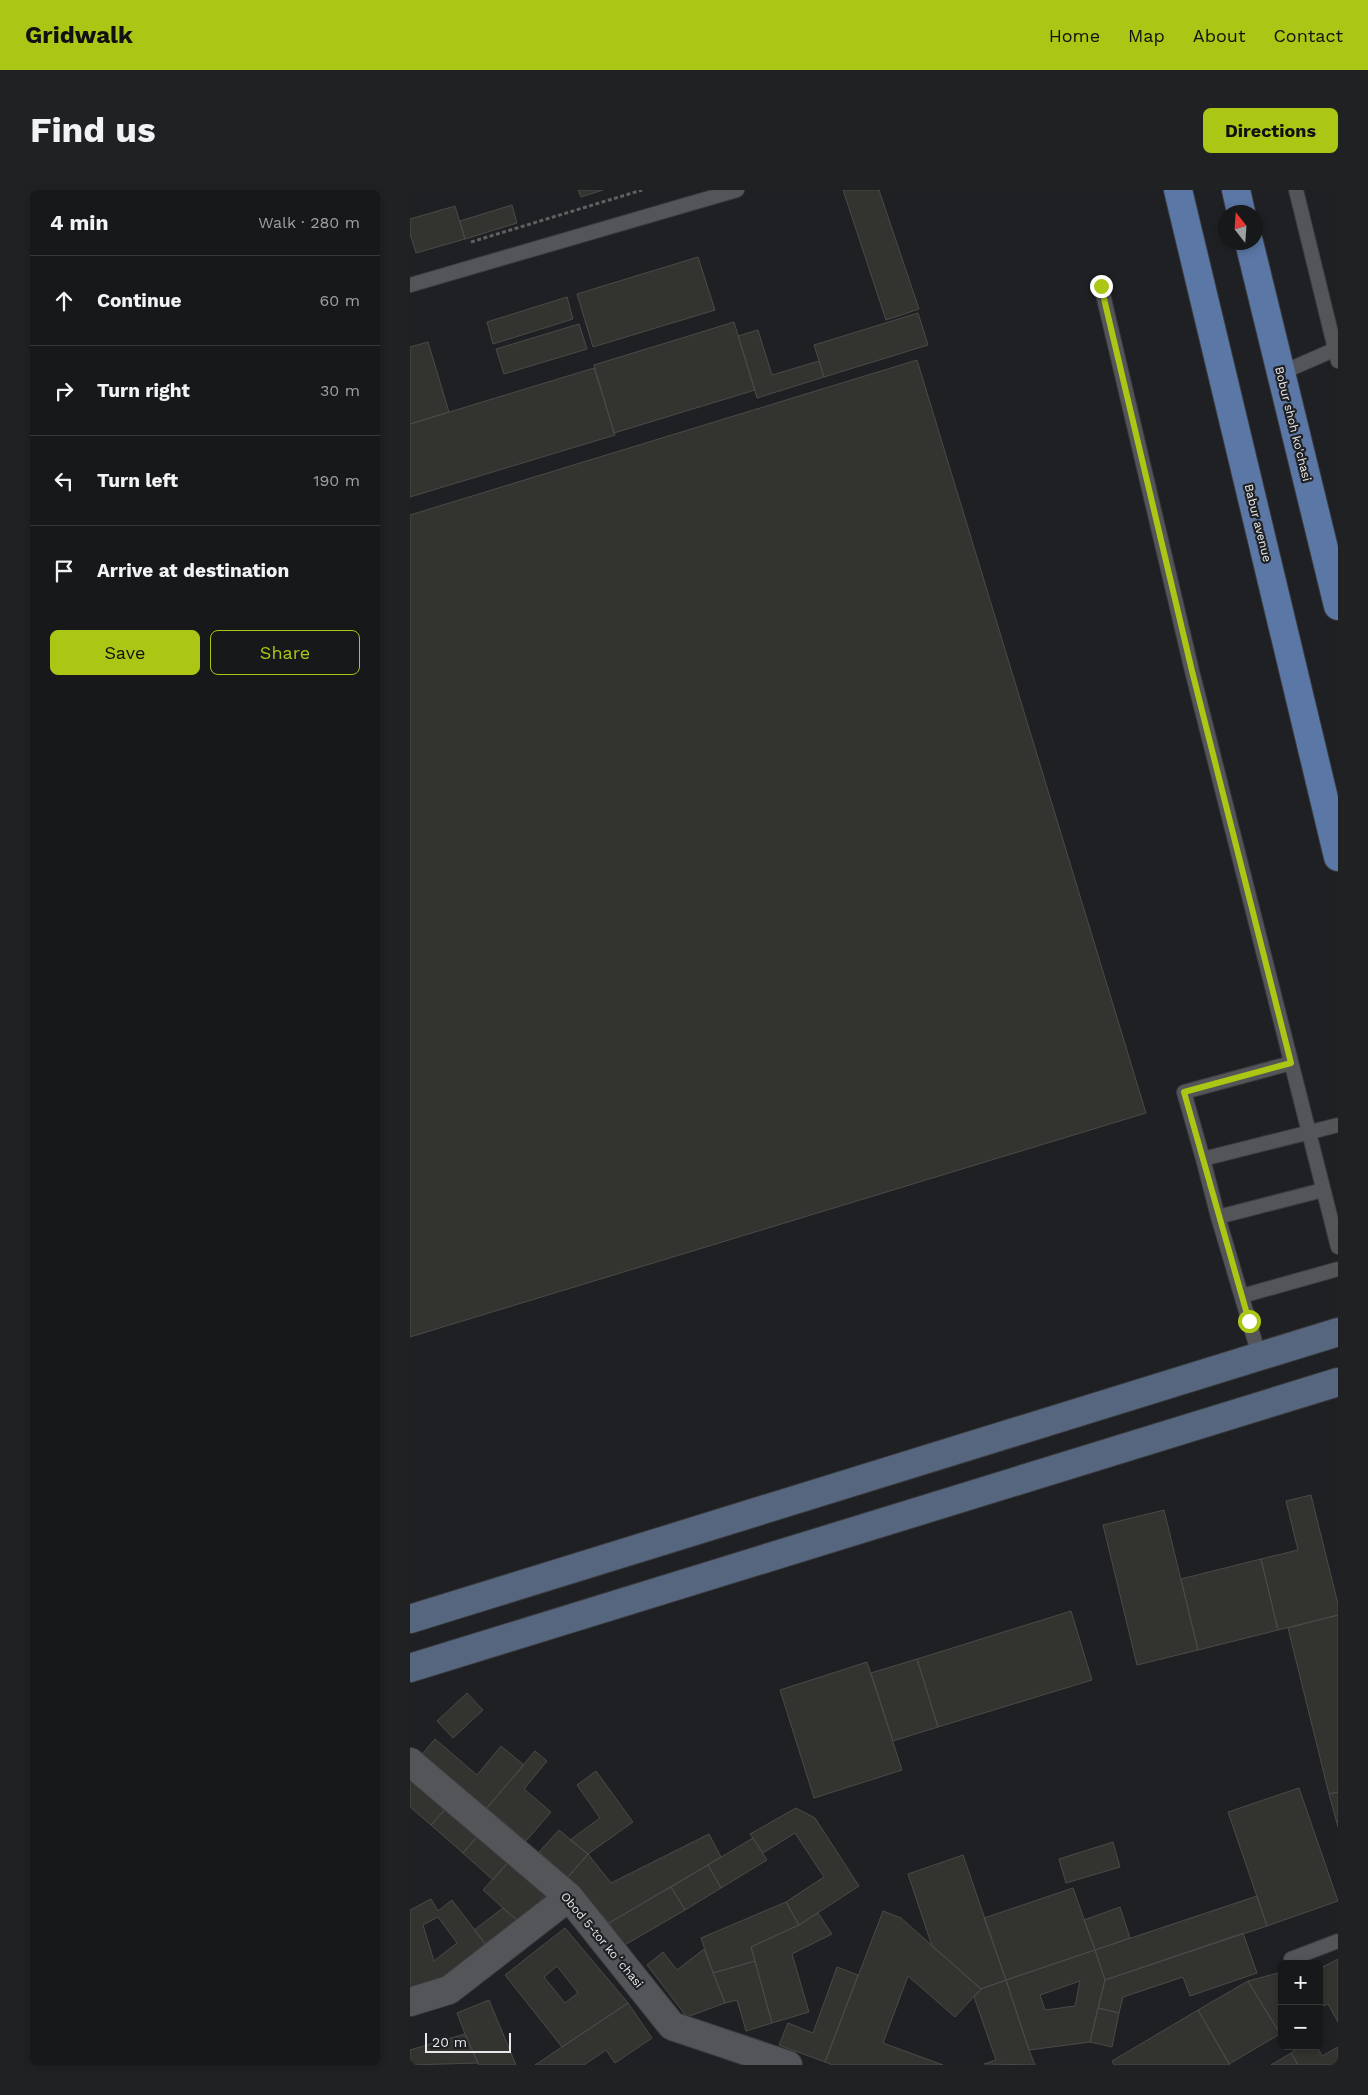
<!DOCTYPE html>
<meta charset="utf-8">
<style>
body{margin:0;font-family:"Work Sans",sans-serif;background:#1f2123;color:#f1f3f6}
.controls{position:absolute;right:15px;bottom:15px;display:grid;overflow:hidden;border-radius:8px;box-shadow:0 2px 8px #0003}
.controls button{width:45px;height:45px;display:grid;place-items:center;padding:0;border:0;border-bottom:1px solid #353739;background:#16181a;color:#f1f3f6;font:25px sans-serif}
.compass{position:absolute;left:808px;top:15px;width:45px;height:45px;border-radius:50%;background:#16181a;box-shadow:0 2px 8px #0003;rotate:343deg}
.scale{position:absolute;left:15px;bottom:12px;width:86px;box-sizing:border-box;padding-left:5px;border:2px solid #e7e8ea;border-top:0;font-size:14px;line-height:18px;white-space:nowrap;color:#e7e8ea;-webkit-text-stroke:4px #1e2023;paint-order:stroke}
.stop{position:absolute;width:15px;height:15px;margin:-11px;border:4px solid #abc615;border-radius:50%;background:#fff}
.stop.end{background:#abc615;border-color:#fff;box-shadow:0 1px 5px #0008}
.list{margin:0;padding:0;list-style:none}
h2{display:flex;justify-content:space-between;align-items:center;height:65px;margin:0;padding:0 20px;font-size:21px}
h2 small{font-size:16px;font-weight:400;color:#9ea0a2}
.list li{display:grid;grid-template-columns:32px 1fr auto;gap:15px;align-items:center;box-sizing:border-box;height:90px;padding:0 20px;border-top:1px solid #353739}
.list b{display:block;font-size:19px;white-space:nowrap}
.list em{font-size:16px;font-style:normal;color:#9ea0a2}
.actions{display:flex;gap:10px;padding:15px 20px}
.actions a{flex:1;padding:11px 0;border:1px solid #abc615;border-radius:8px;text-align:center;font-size:18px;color:#abc615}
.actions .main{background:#abc615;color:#111}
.icon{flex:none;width:28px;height:28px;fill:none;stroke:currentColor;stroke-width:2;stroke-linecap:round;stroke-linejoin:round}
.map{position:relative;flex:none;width:928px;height:1875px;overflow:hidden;border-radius:8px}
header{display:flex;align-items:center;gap:30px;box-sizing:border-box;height:70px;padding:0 25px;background:#abc615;color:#111}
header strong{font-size:24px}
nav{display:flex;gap:28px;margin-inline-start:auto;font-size:18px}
.intro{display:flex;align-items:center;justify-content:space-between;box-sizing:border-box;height:120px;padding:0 30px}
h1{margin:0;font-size:35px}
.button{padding:12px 22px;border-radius:8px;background:#abc615;color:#111;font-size:18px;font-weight:700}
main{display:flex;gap:30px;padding:0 30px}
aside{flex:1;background:#16181a;border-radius:8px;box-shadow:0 2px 8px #0003}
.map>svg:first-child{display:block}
</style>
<header>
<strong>Gridwalk</strong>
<nav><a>Home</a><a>Map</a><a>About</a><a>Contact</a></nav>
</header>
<div class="intro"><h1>Find us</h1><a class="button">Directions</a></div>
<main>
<aside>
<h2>4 min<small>Walk · 280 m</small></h2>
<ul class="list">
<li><svg class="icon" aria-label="ahead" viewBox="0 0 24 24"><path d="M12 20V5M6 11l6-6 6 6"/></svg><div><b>Continue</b></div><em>60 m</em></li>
<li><svg class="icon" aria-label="right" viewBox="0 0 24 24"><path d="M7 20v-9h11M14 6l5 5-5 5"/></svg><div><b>Turn right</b></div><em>30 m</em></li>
<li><svg class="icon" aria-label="left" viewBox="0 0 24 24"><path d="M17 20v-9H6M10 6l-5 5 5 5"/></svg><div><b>Turn left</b></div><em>190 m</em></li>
<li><svg class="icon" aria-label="arrive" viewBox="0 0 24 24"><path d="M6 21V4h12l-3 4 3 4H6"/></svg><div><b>Arrive at destination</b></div></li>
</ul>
<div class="actions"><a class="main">Save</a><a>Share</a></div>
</aside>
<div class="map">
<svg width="928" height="1875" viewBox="0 0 928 1875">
<rect width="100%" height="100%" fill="#1e2023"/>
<path fill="#333430" stroke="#4a4b48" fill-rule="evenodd" d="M168 0H193L171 7Z
M433 0H469L509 119 476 130Z
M102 15 107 33 55 49 50 31Z
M45 16 55 49 6 63 0 44V29Z
M288 67 305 120 183 157 167 104Z
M157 107 163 129 83 154 77 132Z
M508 123 518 155 414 187 404 155Z
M324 132 345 200 204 243 184 175Z
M169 134 177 159 94 184 86 159Z
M348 140 362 185 409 171 414 187 347 208 328 146Z
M18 152 39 222 0 234V157Z
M507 170 736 923 0 1147V325Z
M184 178 205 245 0 307V234Z
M901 1305 928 1414V1425L868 1440 851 1369 888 1360 876 1311Z
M754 1320 788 1460 727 1475 693 1335Z
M851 1369 868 1440 788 1460 771 1389Z
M661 1421 682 1490 528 1537 507 1469Z
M928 1425V1602L919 1604 878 1438Z
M507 1469 528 1537 483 1551 461 1483Z
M457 1472 492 1580 404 1608 370 1500Z
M57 1503 73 1520 43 1548 27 1531Z
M25 1549 67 1585 91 1556 114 1575 73 1622 9 1568Z
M125 1561 137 1571 114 1599 141 1622 116 1651 77 1618Z
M0 1580 39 1615 21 1635 0 1617Z
M186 1581 223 1632 178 1664 160 1650 190 1628 167 1595Z
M889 1598 928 1711 857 1736 818 1622Z
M928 1602V1637L919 1604Z
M39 1615 71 1642 53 1663 21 1635Z
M386 1618 405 1628 449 1696 389 1735 376 1712 414 1687 385 1643 353 1663 340 1644Z
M149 1640 178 1664 158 1687 129 1662Z
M71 1642 101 1669 83 1690 53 1663Z
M299 1644 311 1667 199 1733 158 1687 178 1664 201 1693Z
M343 1648 357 1670 311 1698 298 1675Z
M703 1652 710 1677 656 1693 649 1669Z
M553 1665 596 1790 571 1799 522 1756 498 1684Z
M101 1669 138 1702 110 1733 73 1700Z
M298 1675 311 1698 275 1720 261 1697Z
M261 1697 275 1720 213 1756 199 1733Z
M663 1698 685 1760 596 1790 574 1728Z
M847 1706 857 1736 695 1790 685 1760Z
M21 1709 28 1721 42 1710 77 1756 30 1792 0 1801V1720ZM28 1727 47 1753 24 1771 13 1735Z
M376 1712 389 1735 341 1757 345 1771 303 1783 291 1748Z
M710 1717 720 1748 685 1760 674 1730Z
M93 1718 110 1733 77 1756 64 1740Z
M473 1721 491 1728 571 1799 545 1827 498 1786 473 1853 533 1875H423L415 1872Z
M408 1723 422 1744 382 1764 399 1822 362 1833 341 1757 389 1735Z
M155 1738 218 1813 152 1857 95 1785ZM147 1776 168 1803 155 1813 134 1787Z
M833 1743 847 1783 780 1806 773 1787 713 1807 709 1823 688 1818 695 1790Z
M294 1759 315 1813 277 1827 237 1775 253 1762 267 1780Z
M685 1760 695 1790 680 1852 619 1860 596 1790ZM670 1791 665 1816 635 1820 630 1805Z
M928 1769V1832L918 1814 913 1816 909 1809V1779Z
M345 1771 362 1833 336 1841 327 1810 315 1813 303 1783Z
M427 1777 448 1785 415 1872 369 1855 378 1833 403 1843Z
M872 1782V1847L838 1791Z
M596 1790 619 1860 625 1875 574 1874 586 1870 564 1807 571 1799Z
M838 1791 870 1844 819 1874 788 1820Z
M79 1810 106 1875H69L55 1844 47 1823Z
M218 1813 242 1848 205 1873 196 1860 174 1875H125Z
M688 1818 709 1823 702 1857 680 1852Z
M788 1820 820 1875H704L702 1871Z
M55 1844 68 1873 0 1875V1860Z
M892 1856H907L912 1866 928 1857V1875H888L881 1863Z
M881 1863 888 1875H861Z"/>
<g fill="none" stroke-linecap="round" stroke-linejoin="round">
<defs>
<path id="lane" d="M886 0 928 171
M0 95 327 0
M691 96 782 481 928 1057
M871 183 928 158
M793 969 774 902 881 873
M808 1027 913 1000
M832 1106 928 1079
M849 1165 808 1027 793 969 928 935
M881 1769 928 1751"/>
<path id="street" d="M0 1572 159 1707 262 1836 378 1875
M0 1812 39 1800 159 1707"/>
<path id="secondary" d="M0 1429 928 1142
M0 1478 928 1192"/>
<path id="primary" d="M768 0 928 667
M826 0 831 22
M839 52 928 416"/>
</defs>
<use href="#lane" stroke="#393b3e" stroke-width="16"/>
<use href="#street" stroke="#393b3e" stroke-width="30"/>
<use href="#secondary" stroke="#393b3e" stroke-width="30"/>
<use href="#primary" stroke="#393b3e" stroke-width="30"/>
<path stroke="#5e6062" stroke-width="3" stroke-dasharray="4 2.5" stroke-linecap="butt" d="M61 52 232 0"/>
<use href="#lane" stroke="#535558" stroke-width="14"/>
<use href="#street" stroke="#535558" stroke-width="28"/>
<use href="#secondary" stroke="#56667e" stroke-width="28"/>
<use href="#primary" stroke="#5a77a5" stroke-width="28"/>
</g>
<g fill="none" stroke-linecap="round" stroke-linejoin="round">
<path stroke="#abc615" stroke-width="6" d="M691 96 782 481 881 873 774 902 839 1131"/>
</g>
<g text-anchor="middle" stroke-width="4.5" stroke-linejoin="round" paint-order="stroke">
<g font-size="12" fill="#e7e8ea" stroke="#1e2023">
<text transform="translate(883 234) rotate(76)" y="4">Bobur shoh ko'chasi</text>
<text transform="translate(848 333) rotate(76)" y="4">Babur avenue</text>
<text transform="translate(192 1750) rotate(50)" y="4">Obod 5-tor koʻchasi</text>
</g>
</g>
</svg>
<div class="controls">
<button>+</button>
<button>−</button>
</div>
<svg class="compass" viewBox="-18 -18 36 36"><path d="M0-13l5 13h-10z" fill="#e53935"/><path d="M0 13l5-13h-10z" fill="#9ea0a2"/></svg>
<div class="scale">20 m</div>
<div class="stop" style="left:839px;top:1131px"></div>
<div class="stop end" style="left:691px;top:96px"></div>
</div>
</main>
